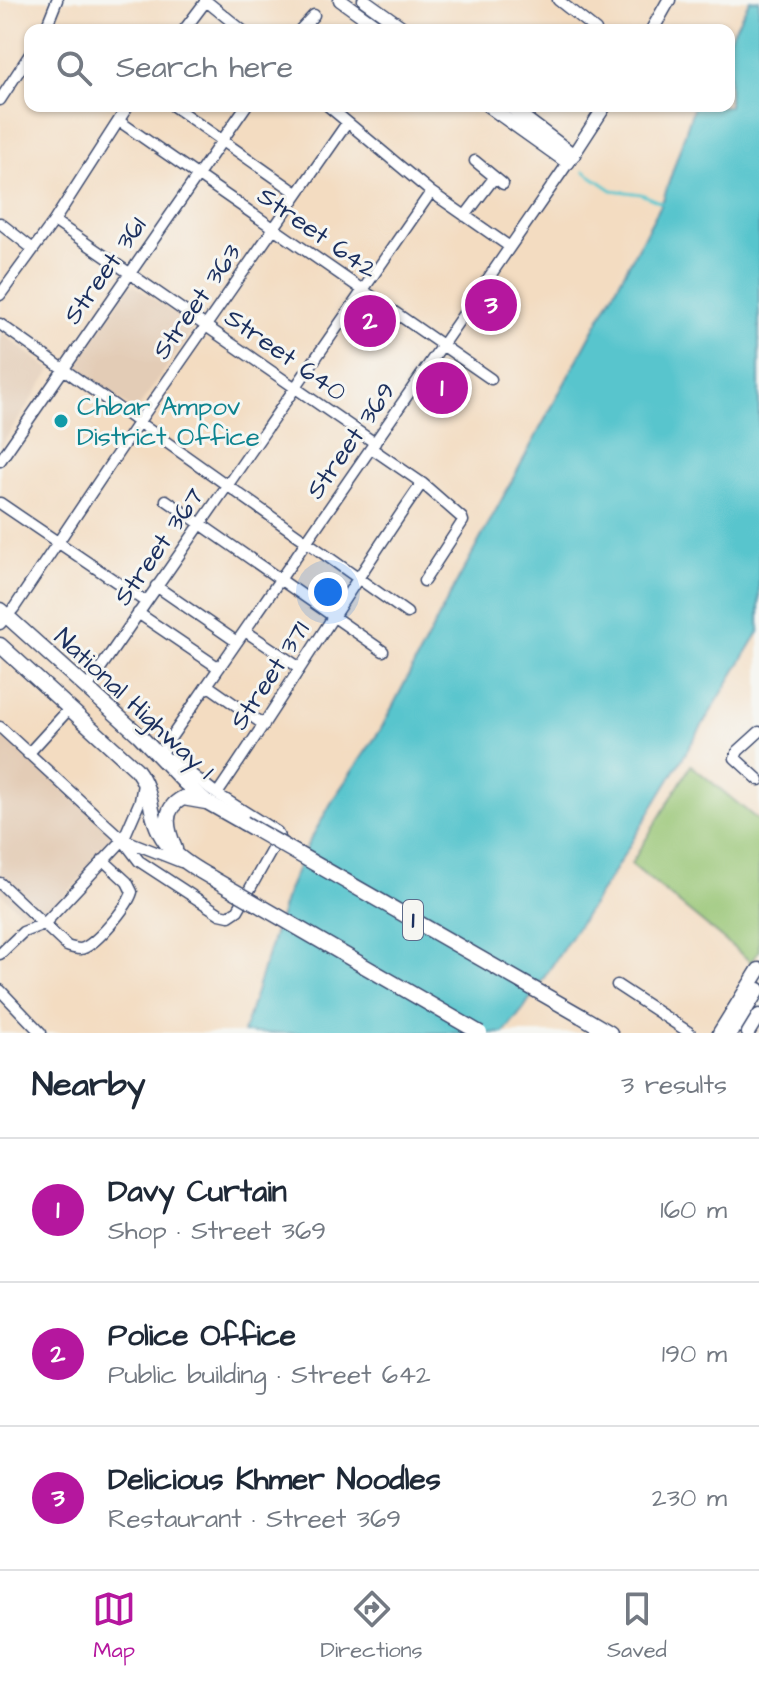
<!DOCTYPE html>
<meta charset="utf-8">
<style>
body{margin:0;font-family:"Architects Daughter",sans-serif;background:#f6f6f7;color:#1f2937}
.you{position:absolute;left:328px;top:592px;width:28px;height:28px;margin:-20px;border:6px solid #fff;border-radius:50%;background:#1a73e8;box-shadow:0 0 0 12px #1a73e833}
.badge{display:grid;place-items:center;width:52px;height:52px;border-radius:50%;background:#b5179e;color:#fff;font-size:26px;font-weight:700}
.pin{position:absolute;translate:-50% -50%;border:4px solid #fff;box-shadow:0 2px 8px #0006}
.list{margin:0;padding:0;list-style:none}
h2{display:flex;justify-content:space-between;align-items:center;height:104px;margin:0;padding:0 32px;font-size:34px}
h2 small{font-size:26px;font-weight:400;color:#747a83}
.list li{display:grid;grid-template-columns:52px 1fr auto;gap:24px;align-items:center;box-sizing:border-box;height:144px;padding:0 32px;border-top:2px solid #e0e1e3}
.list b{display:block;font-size:30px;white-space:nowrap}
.list p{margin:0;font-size:26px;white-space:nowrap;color:#747a83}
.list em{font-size:26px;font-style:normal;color:#747a83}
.icon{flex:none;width:44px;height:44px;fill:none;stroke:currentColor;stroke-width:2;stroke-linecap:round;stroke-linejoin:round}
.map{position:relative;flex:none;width:759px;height:1033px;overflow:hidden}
.search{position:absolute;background:#fff;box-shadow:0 2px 6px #0004;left:24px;right:24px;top:24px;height:88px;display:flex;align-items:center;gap:20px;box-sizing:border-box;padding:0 28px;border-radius:16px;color:#747a83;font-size:30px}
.sheet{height:536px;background:#fff}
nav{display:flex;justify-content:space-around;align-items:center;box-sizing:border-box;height:112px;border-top:2px solid #e0e1e3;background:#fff;font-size:22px;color:#747a83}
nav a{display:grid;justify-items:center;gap:4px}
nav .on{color:#b5179e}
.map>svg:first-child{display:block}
</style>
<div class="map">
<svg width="759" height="1033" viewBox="0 0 759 1033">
<rect width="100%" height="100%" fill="#f6f6f2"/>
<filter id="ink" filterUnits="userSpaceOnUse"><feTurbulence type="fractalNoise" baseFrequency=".0125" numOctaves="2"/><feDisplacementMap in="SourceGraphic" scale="16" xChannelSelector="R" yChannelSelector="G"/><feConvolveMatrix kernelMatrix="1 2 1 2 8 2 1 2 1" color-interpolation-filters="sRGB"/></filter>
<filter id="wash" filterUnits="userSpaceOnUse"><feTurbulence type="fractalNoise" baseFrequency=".006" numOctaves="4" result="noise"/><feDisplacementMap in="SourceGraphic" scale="32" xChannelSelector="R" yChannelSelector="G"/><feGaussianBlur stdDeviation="1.8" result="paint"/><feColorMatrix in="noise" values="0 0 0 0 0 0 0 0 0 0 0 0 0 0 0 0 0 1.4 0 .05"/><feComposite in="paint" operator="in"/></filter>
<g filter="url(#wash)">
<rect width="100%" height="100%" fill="#f3dcc1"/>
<path fill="#e3ccb6" d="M135 286 189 323 192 331 139 407 132 409 78 371V362L129 287Z
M0 332 51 370 0 447Z
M0 722 124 833 36 926 0 893Z"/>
<path fill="#97c573" stroke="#597a68" stroke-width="2" d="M691 765 759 821V950L751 962 631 864Z"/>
<path fill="#58c5cd" stroke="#3a7a96" stroke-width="2" d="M750 0H759V632L611 876 524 1008 504 1033H243L288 890 308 844 334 798 381 729 449 597 662 203 694 106H729V39Z"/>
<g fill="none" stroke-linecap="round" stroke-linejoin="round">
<path stroke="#58c5cd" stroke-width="3" d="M584 171 612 190 641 194 662 203"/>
</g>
</g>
<g filter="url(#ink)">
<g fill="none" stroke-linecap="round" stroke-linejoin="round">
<defs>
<path id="minor" d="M205 0 242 30
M558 0 596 30
M45 30 57 0
M184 30 206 1
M300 30 314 15
M0 100 30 54
M173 106 297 193
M328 106 431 192 510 247
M119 121 491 379
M475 161 503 184
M465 216 494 178
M54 221 375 443
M0 223 33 249
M0 295 54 221 128 106
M0 324 407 613
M371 448 422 483 462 518 463 521 424 581
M0 461 246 106
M166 500 383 651
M0 503 146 602
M156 586 237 642
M138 613 219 668
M0 624 14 608 138 423 347 123
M245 631 300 668
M207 685 264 725
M86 689 431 192
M0 727 123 840 139 861 220 914 229 916 238 910 279 837 277 832 217 794 172 759H162L165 746 568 163
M759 732 738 751 735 758 759 780
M28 754 70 708
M217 794C287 692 351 585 422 483
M125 840 181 862
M0 883 67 946C69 947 77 949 80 949 94 948 128 906 132 892L127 882 103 860
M0 954 23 932 44 924 123 840 140 801 143 784
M617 985 690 1033
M0 990 41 1033"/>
<path id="major" d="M340 0 382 30
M364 0 406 30
M652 30 669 0
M488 106 568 163 605 106
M509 106 574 155
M732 1033 759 989
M748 1033 759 1015"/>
<path id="highway" d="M0 610 139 735 184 782 207 802 244 823
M0 645 136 769C146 782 149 794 152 810 159 846 181 861 212 878
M175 849C167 830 161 809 183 798L206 802
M581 1016 610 1033
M720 1033 759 970"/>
</defs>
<use href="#minor" stroke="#3b496d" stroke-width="13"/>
<use href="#major" stroke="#3b496d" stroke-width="15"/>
<use href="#highway" stroke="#3b496d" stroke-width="17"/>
<use href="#minor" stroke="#fff" stroke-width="10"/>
<use href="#major" stroke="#fff" stroke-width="12"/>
<use href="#highway" stroke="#fff" stroke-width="14"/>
<defs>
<path id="highway-bridge" d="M244 823 581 1016
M212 878 480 1033"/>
</defs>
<use href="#highway-bridge" stroke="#3b496d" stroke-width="17" stroke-linecap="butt"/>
<use href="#highway-bridge" stroke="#fff" stroke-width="14"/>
</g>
</g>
<circle fill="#0f9aa8" stroke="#f6f6f2" stroke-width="3" cx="61" cy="421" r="8"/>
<g text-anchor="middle" stroke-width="6" stroke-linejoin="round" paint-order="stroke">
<rect fill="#f6f6f2" stroke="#5d6b8a" stroke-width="2" x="403" y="900" width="20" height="40" rx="6"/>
<g font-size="24" font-weight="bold" fill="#1b2f5e">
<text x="413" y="928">1</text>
</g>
<g font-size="26" fill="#1b2f5e" stroke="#f6f6f2">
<text transform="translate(318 232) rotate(35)" y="9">Street 642</text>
<text transform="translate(104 270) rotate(-55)" y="9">Street 361</text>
<text transform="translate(196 301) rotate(-55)" y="9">Street 363</text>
<text transform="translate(286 354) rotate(35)" y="9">Street 640</text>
<text transform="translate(350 440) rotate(-55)" y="9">Street 369</text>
<text transform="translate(158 546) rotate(-55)" y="9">Street 367</text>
<text transform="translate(269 675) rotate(-57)" y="9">Street 371</text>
<text transform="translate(135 703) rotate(43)" y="9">National Highway 1</text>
</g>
<g font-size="26" fill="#0d838f" stroke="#f6f6f2" text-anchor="start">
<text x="77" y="415">Chbar Ampov<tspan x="77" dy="30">District Office</tspan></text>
</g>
</g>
</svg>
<div class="you"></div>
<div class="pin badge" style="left:442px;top:388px">1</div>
<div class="pin badge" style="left:370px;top:321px">2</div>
<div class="pin badge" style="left:491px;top:305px">3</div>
<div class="search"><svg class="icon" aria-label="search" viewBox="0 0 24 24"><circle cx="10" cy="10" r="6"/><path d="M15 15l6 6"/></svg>Search here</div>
</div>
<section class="sheet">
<h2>Nearby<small>3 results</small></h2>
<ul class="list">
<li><span class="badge">1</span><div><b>Davy Curtain</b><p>Shop · Street 369</p></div><em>160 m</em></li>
<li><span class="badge">2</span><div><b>Police Office</b><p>Public building · Street 642</p></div><em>190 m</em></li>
<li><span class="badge">3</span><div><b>Delicious Khmer Noodles</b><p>Restaurant · Street 369</p></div><em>230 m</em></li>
</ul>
</section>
<nav>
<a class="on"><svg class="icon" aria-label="map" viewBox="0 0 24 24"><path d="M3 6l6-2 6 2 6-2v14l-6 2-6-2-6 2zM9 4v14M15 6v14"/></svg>Map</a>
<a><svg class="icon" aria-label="directions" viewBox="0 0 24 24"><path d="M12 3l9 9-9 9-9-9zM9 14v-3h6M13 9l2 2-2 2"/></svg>Directions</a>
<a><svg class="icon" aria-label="saved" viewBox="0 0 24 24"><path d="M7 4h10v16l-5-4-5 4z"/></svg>Saved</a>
</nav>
